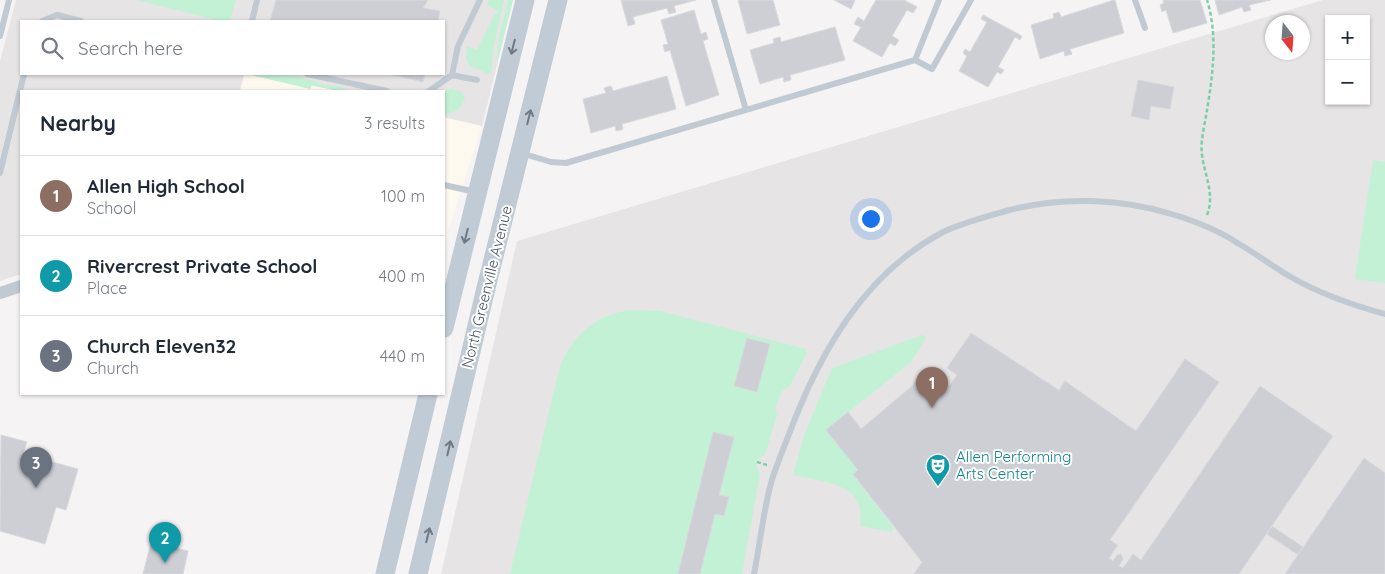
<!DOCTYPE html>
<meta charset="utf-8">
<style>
body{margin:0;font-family:Quicksand,sans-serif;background:#f2f2f3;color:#1f2937}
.controls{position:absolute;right:15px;top:15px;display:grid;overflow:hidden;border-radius:0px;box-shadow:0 1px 4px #0004}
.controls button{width:45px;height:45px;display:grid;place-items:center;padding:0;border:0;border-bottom:1px solid #e0e1e3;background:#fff;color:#1f2937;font:25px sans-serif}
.compass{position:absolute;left:1265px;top:15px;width:45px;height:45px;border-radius:50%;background:#fff;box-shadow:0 1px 4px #0004;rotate:163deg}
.you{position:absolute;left:870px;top:218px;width:18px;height:18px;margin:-12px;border:4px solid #fff;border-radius:50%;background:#1a73e8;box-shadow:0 0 0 8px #1a73e833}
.badge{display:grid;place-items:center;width:32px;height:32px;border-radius:50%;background:#1a73e8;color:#fff;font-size:16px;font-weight:700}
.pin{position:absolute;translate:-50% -41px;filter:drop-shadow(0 1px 2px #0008)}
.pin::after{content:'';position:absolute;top:26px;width:18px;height:15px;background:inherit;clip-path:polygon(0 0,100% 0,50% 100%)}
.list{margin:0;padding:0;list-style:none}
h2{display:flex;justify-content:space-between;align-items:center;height:65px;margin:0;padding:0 20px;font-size:21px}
h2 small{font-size:16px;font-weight:400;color:#747a83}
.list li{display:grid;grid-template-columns:32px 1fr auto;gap:15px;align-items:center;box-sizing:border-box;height:80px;padding:0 20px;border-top:1px solid #e0e1e3}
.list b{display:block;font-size:19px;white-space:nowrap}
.list p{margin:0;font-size:16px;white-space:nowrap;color:#747a83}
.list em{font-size:16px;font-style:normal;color:#747a83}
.icon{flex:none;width:28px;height:28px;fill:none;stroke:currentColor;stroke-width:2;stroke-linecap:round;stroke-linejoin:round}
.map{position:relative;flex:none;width:1385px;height:574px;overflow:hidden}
.search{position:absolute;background:#fff;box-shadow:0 1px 4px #0004;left:20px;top:20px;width:425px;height:55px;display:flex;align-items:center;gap:12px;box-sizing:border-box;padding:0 18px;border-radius:0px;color:#747a83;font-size:19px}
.panel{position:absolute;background:#fff;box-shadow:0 1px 4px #0004;left:20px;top:90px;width:425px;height:305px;border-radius:0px}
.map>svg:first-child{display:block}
</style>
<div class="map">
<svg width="1385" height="574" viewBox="0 0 1385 574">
<rect width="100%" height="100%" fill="#f5f3f3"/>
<path fill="#fdf9ef" d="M244 74 312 84 340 91H240Z
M444 117 482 126 448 231 446 251 444 254Z"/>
<path fill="#e6e4e5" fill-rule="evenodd" d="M16 0H513L482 126 444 117V91H340L248 74H444V21H21V74H244L240 91H21V274L0 281V61Z
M1323 0H1385V574H441L517 241ZM1329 19H1366V101H1329ZM1272 22H1302V52H1272Z"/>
<path fill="#c3f1d5" d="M136 0H236L230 21H221Z
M489 0H504L494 45 491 73 489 74 470 66 466 59 467 46 477 50 495 13 497 14 498 11 487 5Z
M508 0H513L497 63 498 42Z
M247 74C273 74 305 75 326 86L327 84 354 91H338L312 85 310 89Z
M451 89 462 92 465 99 459 109 444 116 443 91Z
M1373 160 1385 162V283L1355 279Z
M633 310 660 311 806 349 807 353 789 387 782 391 775 408 777 414 765 455 758 459 756 465 760 474 742 574H510L559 370C570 337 597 313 633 310Z
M922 335 926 337 925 340 911 362 826 430 858 470 853 475 894 528 892 532 860 526C867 482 826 483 793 475L804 436 832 368Z"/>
<path fill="#cdcfd5" stroke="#d7d9de" d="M276 0H428L423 8 440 11 438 21H270Z
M621 0H696L674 6 676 12 669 14 667 8 633 17 635 24 628 26Z
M738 0H773L780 25 747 34Z
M834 0H855L851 9Z
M876 0H904L917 7 913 13 907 10 892 36 899 40 895 46 890 43 882 57 853 41 861 27 854 24 858 17 864 21Z
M1114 0H1115L1124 33 1070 49 1072 54 1065 56 1064 51 1040 59 1031 25 1054 18 1053 14 1059 12 1061 17Z
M1163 0H1200L1207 23 1173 33 1166 10 1162 12 1160 5 1164 3Z
M1215 0H1271L1249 5 1251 10 1244 12 1242 7 1219 15Z
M694 10 701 34 706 32 708 39 703 41 719 95 686 106 670 50 665 52 663 45 668 44 661 20Z
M983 15 1022 36 1020 40 1015 37 998 67 1004 70 1001 74 997 72 988 87 959 71 967 56 963 53 965 49 970 52 987 22 981 19Z
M835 27 845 60 790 75 791 80 784 82 783 77 760 84 750 50 774 43 773 39 780 37 781 42Z
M389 74H425L423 82Z
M667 76 676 109 622 124 623 129 621 130 616 131 615 126 591 133 583 99 606 93 604 88 611 86 613 91Z
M1138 80 1174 87 1170 109 1151 106 1149 120 1131 116Z
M971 333 1059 390 1065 381 1136 431 1185 359 1219 382 1110 540 1118 545 1109 558 1113 561 1117 555 1121 554 1123 559 1119 566 1123 568 1133 554 1141 560 1260 386 1333 436 1239 574H914L922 562 853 474 858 470 826 430 848 412 861 429 912 386 925 368 949 386 957 375 947 368Z
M747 338 770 344 757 392 734 386Z
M713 432 734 437 719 495 729 497 724 516 715 514 700 574H678Z
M1 435 27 442 23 454 78 469 66 510 56 507 45 544 0 531Z
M1364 458 1385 473V574H1285Z
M1272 526 1303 547 1298 555 1267 534Z
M151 542 188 551 183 574H143Z"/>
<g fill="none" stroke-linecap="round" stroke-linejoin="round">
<path stroke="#7ad0a6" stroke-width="2.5" stroke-dasharray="4 2.5" stroke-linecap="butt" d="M1207 215C1215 194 1205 177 1202 155 1200 141 1205 124 1207 110 1213 74 1218 35 1207 0
M757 462 767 465"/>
<path stroke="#c1cad2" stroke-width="6" d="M714 0 746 110
M1135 0 1145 28
M42 21 57 15 81 21
M252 21 257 0
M0 36 9 0
M915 60 932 69 971 0
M307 74 387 91
M452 75 458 46 480 0
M429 91 452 75 477 80
M521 153 551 162 566 163 915 60 939 0
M0 173 24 74
M444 185 476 192
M754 574C760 544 763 513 771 483 776 466 783 450 789 434 820 352 864 274 943 232 962 223 985 217 1006 211 1060 196 1121 198 1175 215 1197 222 1220 231 1239 244 1257 254 1273 267 1291 277 1320 294 1352 305 1385 314"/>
<path stroke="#c1cad2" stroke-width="12" d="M0 293 21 286"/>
<path stroke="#c1cbd6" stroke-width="19" d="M444 328 525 0
M385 574 428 394
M418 574 486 288 558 0"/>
</g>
<defs><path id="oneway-shaft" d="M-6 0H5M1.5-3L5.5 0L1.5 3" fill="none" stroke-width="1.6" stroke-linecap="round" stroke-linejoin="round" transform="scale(1.25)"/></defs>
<g stroke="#6e7984">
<use href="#oneway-shaft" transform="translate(513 47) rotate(104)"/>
<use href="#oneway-shaft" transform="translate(529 117) rotate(-76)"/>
<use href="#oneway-shaft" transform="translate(466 236) rotate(104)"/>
<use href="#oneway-shaft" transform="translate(449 448) rotate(-77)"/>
<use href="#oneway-shaft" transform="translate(428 535) rotate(-76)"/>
</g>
<defs>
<symbol id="theatre-pin" viewBox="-11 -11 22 30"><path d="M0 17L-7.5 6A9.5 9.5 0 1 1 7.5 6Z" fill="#0f9aa8" stroke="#fff"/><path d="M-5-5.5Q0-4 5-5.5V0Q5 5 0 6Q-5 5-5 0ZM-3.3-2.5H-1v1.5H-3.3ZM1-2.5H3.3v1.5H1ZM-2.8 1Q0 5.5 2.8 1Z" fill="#fff"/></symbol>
</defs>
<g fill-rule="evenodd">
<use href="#theatre-pin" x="924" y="452" width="28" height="38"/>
</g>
<g text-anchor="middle" stroke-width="4" stroke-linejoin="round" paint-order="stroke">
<g font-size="15" fill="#4a5661" stroke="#fff">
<text transform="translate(487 287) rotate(-76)" y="5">North Greenville Avenue</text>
</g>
<g font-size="15" fill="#0d838f" stroke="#fff" text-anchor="start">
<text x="956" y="462">Allen Performing<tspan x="956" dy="17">Arts Center</tspan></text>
</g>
</g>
</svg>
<div class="controls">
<button>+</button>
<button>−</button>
</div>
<svg class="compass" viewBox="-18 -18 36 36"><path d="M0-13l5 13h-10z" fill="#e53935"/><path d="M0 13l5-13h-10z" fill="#747a83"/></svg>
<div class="you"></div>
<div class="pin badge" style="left:932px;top:408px;background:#8d6e63">1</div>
<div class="pin badge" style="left:165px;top:563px;background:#0f9aa8">2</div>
<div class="pin badge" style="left:36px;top:488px;background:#6b7280">3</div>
<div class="search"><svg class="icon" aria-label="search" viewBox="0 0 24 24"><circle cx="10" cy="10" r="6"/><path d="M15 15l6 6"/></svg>Search here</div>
<section class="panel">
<h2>Nearby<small>3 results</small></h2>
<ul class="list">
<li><span class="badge" style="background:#8d6e63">1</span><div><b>Allen High School</b><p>School</p></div><em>100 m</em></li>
<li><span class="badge" style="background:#0f9aa8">2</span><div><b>Rivercrest Private School</b><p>Place</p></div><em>400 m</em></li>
<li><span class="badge" style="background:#6b7280">3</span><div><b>Church Eleven32</b><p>Church</p></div><em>440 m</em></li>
</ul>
</section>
</div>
